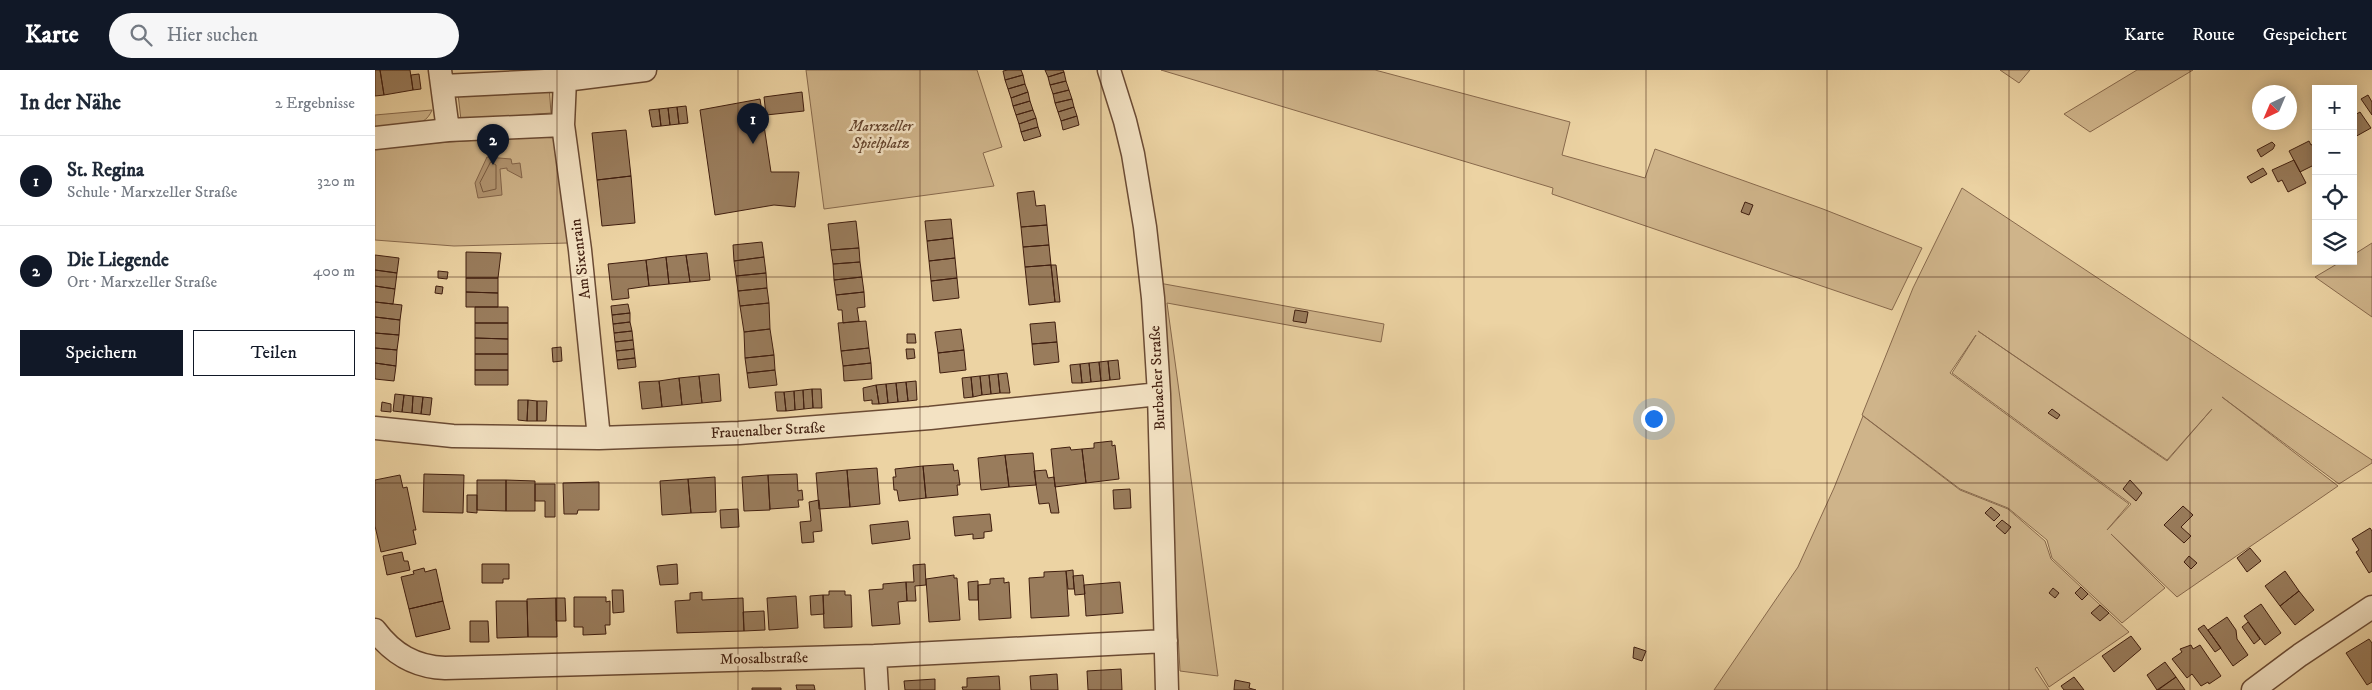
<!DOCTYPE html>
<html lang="de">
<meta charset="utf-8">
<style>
body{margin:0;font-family:"IM FELL DW Pica",serif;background:#f6f6f7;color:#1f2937}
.controls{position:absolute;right:15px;top:15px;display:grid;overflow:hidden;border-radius:0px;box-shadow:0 2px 12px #0003}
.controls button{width:45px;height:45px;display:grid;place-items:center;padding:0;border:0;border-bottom:1px solid #e0e1e3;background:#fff;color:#1f2937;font:25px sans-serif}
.compass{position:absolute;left:1877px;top:15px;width:45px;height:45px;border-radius:50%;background:#fff;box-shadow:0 2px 12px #0003;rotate:224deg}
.you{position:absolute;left:1278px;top:348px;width:18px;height:18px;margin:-12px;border:4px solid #fff;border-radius:50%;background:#1a73e8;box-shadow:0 0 0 8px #1a73e833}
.badge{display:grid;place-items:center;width:32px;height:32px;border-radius:50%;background:#111827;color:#fff;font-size:16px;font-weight:700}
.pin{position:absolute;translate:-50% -41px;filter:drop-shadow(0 1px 2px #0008)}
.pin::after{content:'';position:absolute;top:26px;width:18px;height:15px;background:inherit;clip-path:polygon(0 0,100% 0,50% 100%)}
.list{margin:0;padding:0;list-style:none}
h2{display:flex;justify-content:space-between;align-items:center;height:65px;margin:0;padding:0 20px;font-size:21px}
h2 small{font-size:16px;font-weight:400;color:#747a83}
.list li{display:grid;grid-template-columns:32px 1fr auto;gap:15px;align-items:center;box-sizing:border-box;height:90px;padding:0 20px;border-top:1px solid #e0e1e3}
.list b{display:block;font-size:19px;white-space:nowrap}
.list p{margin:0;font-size:16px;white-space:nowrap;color:#747a83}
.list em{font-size:16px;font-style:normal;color:#747a83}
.actions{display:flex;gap:10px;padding:15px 20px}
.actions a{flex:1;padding:11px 0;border:1px solid #111827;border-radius:0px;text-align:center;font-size:18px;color:#111827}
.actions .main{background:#111827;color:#fff}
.icon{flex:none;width:28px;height:28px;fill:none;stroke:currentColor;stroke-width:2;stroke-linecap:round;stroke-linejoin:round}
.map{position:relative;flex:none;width:1997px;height:620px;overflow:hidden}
header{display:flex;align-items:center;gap:30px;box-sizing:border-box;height:70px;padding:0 25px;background:#111827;color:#fff}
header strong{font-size:24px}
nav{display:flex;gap:28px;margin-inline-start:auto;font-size:18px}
.search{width:350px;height:45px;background:#f6f6f7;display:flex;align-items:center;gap:12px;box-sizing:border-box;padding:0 18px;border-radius:28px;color:#747a83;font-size:19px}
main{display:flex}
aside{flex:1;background:#fff}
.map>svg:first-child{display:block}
</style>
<header>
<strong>Karte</strong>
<div class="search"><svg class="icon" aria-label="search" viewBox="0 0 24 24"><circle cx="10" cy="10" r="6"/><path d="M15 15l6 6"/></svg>Hier suchen</div>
<nav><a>Karte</a><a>Route</a><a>Gespeichert</a></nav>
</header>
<main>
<aside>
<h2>In der Nähe<small>2 Ergebnisse</small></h2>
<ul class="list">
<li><span class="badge">1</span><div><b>St. Regina</b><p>Schule · Marxzeller Straße</p></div><em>320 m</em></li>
<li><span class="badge">2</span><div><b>Die Liegende</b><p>Ort · Marxzeller Straße</p></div><em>400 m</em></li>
</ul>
<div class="actions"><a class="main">Speichern</a><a>Teilen</a></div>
</aside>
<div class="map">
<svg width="1997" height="620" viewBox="0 0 1997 620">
<rect width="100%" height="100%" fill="#ecd3a3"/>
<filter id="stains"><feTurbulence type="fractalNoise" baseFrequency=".004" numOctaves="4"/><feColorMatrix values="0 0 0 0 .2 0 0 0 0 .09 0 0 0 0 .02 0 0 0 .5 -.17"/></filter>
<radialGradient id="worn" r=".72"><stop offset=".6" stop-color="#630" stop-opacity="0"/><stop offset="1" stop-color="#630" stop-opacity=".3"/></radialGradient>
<path fill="#cfb48a" stroke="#88694c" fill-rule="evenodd" d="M431 0H602L627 77 608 83 619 116 449 139Z
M786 0H1000L1195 52 1187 85 1270 108 1280 79 1448 139 1547 178 1517 240 1177 124 1178 118Z
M1625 0H1655L1644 13Z
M1762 0H1818L1715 62 1689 44Z
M174 16 176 43 86 50 83 24Z
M57 40C49 61 19 58 0 60V45Z
M178 65 193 173 79 176 0 170V77Z
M1587 118 1997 390V393L1964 414 1847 327 1963 416 1802 527 1736 464 1790 518 1747 553 1677 488 1672 470 1633 438 1585 419 1487 345 1538 218ZM1603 261 1792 390 1837 339 1792 391ZM1601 265 1577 303 1756 434 1732 460 1754 434 1575 303Z
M1997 173V247L1940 207 1967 191H1978V185Z
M784 213 1009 254 1006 272 792 233 843 606 805 601Z
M1488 346 1585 420 1633 439 1670 471 1676 489 1754 562 1674 617 1662 597 1660 599 1674 620H1339L1423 497 1459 418Z"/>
<path fill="#b29571" stroke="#84654a" d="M112 87 136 89 137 94 145 93 147 108 132 100V98L125 99 127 125 103 128 100 113Z"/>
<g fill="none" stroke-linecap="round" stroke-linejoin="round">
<path stroke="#795a40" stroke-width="1" d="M116 92 121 95V119L108 122 105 113Z"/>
</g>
<path fill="#997c5c" stroke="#401e0f" d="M0 0H5L9 25 0 26Z
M5 0H35L38 20 9 25Z
M633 0H646L648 5 630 10 628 1Z
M670 0H688L689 2 673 7Z
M689 2 691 11 675 15 673 7Z
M44 4 46 19 38 20 36 5Z
M648 5 650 14 633 19 630 10Z
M691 11 694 20 678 24 675 15Z
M650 14 653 22 636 28 633 19Z
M694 20 697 29 680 33 678 24Z
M427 22 429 41 391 45 389 27Z
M653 22 655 31 638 36 636 28Z
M1993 25 1997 32V45L1986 29Z
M385 29 396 102H424L420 137 399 135 340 145 325 40Z
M697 29 699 37 683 42 680 33Z
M655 31 658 40 641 45 638 36Z
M311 36 313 53 304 54 302 37Z
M302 37 304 54 295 55 293 38Z
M699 37 702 46 686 51 683 42Z
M293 38 295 55 286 56 284 39Z
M284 39 286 56 277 57 274 40Z
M658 40 661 48 644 54 641 45Z
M1985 42 1996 58 1978 68V46Z
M702 46 704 55 688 60 686 51Z
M661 48 663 57 646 62 644 54Z
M663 57 666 66 649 71 646 62Z
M251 60 256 106 222 110 217 63Z
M1934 71 1936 75 1941 73V94L1925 102 1914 81Z
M1897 72 1900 75 1898 79 1886 87 1882 80Z
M1919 90 1931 113 1913 122 1907 110 1903 112 1897 100Z
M1888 98 1892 104 1876 113 1872 107Z
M256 106 260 153 227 156 222 110Z
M659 121 661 136 670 135 672 155 646 157 642 123Z
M1370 132 1378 135 1374 145 1366 142Z
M576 149 578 168 552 171 550 151Z
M481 151 484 178 456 180 453 154Z
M672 155 674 175 648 177 646 157Z
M578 168 580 188 554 191 552 171Z
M387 172 389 187 359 191 358 175Z
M674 175 676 195 650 197 648 177Z
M484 178 485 192 458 194 456 180Z
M91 182 126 183 123 208H91Z
M332 183 335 210 315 212 311 185Z
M0 185 24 188 22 203 0 200Z
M311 185 315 212 294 214 291 187Z
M291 187 294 214 274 216 271 190Z
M389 187 391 203 361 206 359 191Z
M580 188 582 208 556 211 554 191Z
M271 190 274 216 253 219 254 228 237 230 233 194Z
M485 192 487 207 459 210 458 194Z
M676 195H681L685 232H680Z
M676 195 680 232 654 235 650 197Z
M0 200 22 203 20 219 0 216Z
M63 201 73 202 72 209 63 208Z
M391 203 392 218 363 221 361 206Z
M487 207 489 222 461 225 459 210Z
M91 208H123V223L91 222Z
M582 208 584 228 558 231 556 211Z
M0 216 20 219 18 234 0 232Z
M61 216 68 217 67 224 60 223Z
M392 218 394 233 365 236 363 221Z
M91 222 123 223V237H91Z
M489 222 490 237 482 238 484 251 468 253 467 240H463L461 225Z
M0 232 27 235 25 250 0 247Z
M394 233 395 259 369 262 365 236Z
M253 234 255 243 237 245 236 236Z
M100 237H133V253H100Z
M920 240 933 242 931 253 918 251Z
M255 243V252L238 254 237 245Z
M0 247 25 250 24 265 0 263Z
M491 251 494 278 466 281 463 253Z
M255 252 257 261 239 263 238 254Z
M680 252 682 272 657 274 655 254Z
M100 253H133V269L100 268Z
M395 259 399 285 370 288 369 262Z
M586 259 589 280 563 283 560 262Z
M257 261 258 270 240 272 239 263Z
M0 263 24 265 22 280 0 278Z
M532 264H540L541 273H532Z
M100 268 133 269V284H100Z
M258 270 259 279 241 281 240 272Z
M682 272 684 292 659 295 657 274Z
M186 277 187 291 178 292 177 278Z
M0 278 22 280 21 296 0 293Z
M494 278 496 293 468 296 466 281Z
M259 279 260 288 242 290 241 281Z
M531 279H539L540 288 532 289Z
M589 280 591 300 565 303 563 283Z
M100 284H133V300H100Z
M399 285 400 300 372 303 370 288Z
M260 288 261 297 243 299 242 290Z
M743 290 745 309 735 310 733 291Z
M733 291 735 310 726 311 724 292Z
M724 292 726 311 716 312 714 293Z
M0 293 21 296 19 311 0 309Z
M496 293 497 309 469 311 468 296Z
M714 293 716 312 707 313 705 294Z
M705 294 707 313H697L695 295Z
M100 300H133V315H100Z
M400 300 402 315 374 318 372 303Z
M632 303 635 323H625L623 304Z
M344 304 346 331 327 333 324 306Z
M623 304 625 323 616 324 614 305Z
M614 305 616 324 607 325 605 306Z
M324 306 327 333 307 335 304 308Z
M605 306 607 325 598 327 596 307Z
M596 307 598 327 589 328 587 308Z
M304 308 307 335 287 337 284 311Z
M284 311 287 337 267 339 264 312Z
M541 311 542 330 533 331 531 312Z
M531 312 533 331 523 332 521 313Z
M521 313 523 332 513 333 511 314Z
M511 314 513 333 504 334 501 315Z
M501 315 504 334H497V330L489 331 488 318Z
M437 319H446L447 338H438Z
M437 319 438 338 429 339 428 320Z
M428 320 429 339 420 340 419 321Z
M419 321 420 340 411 341 409 322Z
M400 322H409L411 341H402Z
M20 324 29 325 27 342 18 341Z
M29 325 38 326 37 343 27 342Z
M38 326 48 327 46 344 37 343Z
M48 327 57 328 55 345 46 344Z
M143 330H153L152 351 143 350Z
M153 330 162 331V351H152Z
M162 331H172L171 351H162Z
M7 332 16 334V342L6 341Z
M1677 339 1685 345 1682 349 1673 343Z
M737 371V376L740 375 744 409 711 413 707 379 719 378V373Z
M695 377 696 380 707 379 711 413 680 417 676 379Z
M658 383 661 415 634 417 630 385Z
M630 385 634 417 606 420 603 388Z
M578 394 579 401 583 400 585 415H582L583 425 551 428 548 396Z
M548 396 551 428 524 431 522 420H519L518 407H521L520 399Z
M502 398 505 434 475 437 472 400Z
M472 400 475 437 444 439 441 403Z
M671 400 673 408 679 407 684 443H676L674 433 664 434 659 401Z
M49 404 89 405 88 443 48 442Z
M422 404 423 421 427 420 428 430H423L424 437 395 439 393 405Z
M25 405 28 418 32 417 41 460H38L41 474 6 482 0 456V410Z
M393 405 395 440 369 441 367 407Z
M340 407 341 442 316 443 313 409Z
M313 409 316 443 287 445 285 411Z
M102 410H131V441L102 440Z
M131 410 160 411V441H131Z
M1755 410 1767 423 1761 431 1748 419Z
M224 412V440H203L202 444H189L188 413Z
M160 414H180V447H170V431H160Z
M755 419 756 438 739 439 738 420Z
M92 425H102V443L92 442Z
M444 430 447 461 438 462 439 472 427 473 425 452 436 451 434 432Z
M1808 436 1818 445 1806 457 1816 466 1809 473 1789 455Z
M1616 437 1625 445 1619 451 1610 443Z
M363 439 364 457 346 458 345 440Z
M615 444 617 461 609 462V468L598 469V464L580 466 578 447Z
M1627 450 1636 457 1630 464 1621 456Z
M533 451 535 469 497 474 495 455Z
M1995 458 1997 461V501L1994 503 1981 482 1984 480 1977 469Z
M1875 478 1886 491 1872 502 1862 488Z
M27 482 29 491H33L35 500 12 505 8 486Z
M1814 486 1822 493 1816 499 1809 492Z
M107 494H134V509H128V513H107Z
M302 494 303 514 285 515 282 496Z
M550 494 551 515 540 516 541 531H532L531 512H539L538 495Z
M49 498 50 502 61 499 68 531 34 539 26 507 39 504 38 501Z
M698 500 699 519H693L691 501Z
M691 501 694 546 656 548 654 508 669 507V502Z
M1910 501 1924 521 1905 536 1890 516Z
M579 505V508H582L585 550 554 552 551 509Z
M708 505 710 524 700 525 698 506Z
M629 508V513L634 512 636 548 604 550 603 515 615 514V509Z
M603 511V530H594L593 512Z
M531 512 532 531 523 532 525 554 497 556 494 520 508 519V514Z
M745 512 748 543 711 546 709 515Z
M1706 517 1713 524 1707 530 1700 523Z
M1678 518 1684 523 1680 528 1674 523Z
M237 520H248L249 542 238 543Z
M454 521H470V525H476L477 557 449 558 448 525H454Z
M1924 521 1939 540 1920 555 1905 536Z
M327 522V530L368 528 369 561 302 563 300 531 315 530V523Z
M448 525 449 544 436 545 435 526Z
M421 526 423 558 394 560 392 528Z
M199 527H231V532L235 531V555H230L231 564 208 565V557H199Z
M181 528H190L191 551H181Z
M181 528 182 567H153L152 529Z
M68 531 75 559 41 567 34 539Z
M121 531H152L153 567 122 568Z
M1886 534 1906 563 1890 575 1869 546Z
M1725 535 1734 543 1725 551 1716 543Z
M389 541 390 560 369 561 368 542Z
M1852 547 1861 560 1862 569 1873 585 1858 596 1833 560Z
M95 551H113L114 572H95Z
M1873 552 1885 569 1879 574 1867 557Z
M1829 555 1846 578 1840 582 1823 559Z
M1756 566 1766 579 1739 602 1727 586Z
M1994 569 1997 573V612L1992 615 1971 583Z
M1816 575 1818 579 1825 575 1846 606 1834 614 1833 612 1826 616 1817 604 1812 608 1797 589 1807 582 1805 579Z
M1259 577 1271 581 1267 591 1258 588Z
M1790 592 1801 607 1782 620 1772 605Z
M746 599 747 620H713L712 601Z
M682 604 683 620H656L655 606Z
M624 606 625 620H588L587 617H592V608Z
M1699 607 1709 620H1689L1686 616Z
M1801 607 1810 620H1783Z
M560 609V620H530L529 611Z
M860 610 875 613 874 618 881 620H859Z
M421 615H439L440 620H422Z
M377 618H406V620H377Z"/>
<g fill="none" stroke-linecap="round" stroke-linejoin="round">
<defs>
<path id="street" d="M65 0 73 60
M734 0 750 51 758 84 770 157 778 228 784 324 792 620
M190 10 188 55 205 180 224 368
M68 16 190 10 270 0
M0 68 73 60 188 55
M0 358 78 366 224 368 364 363 555 348 784 324
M0 560C18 584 40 597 70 598L500 586 791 571
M500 586 502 620
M1878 620 1925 585 1997 537"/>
</defs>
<use href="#street" stroke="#6b4b34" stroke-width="25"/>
<use href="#street" stroke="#f3e2c3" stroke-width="22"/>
</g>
<path fill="none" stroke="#401e0f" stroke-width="1" stroke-opacity="0.55" d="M182 0V620M363 0V620M545 0V620M726 0V620M908 0V620M1089 0V620M1271 0V620M1452 0V620M1634 0V620M1815 0V620M0 207H1997M0 413H1997"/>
<g text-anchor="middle" stroke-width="5" stroke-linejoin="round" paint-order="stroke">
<g font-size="15" font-style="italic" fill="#64442e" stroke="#f3e2c3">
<text x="506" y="61">Marxzeller<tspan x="506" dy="17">Spielplatz</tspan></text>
</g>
<g font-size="15" fill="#401e0f" stroke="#f3e2c3">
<text transform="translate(205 189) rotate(-97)" y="5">Am Sixenrain</text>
<text transform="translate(782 308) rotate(-93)" y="5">Burbacher Straße</text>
<text transform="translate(393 360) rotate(-3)" y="5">Frauenalber Straße</text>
<text transform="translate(389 588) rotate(-1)" y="5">Moosalbstraße</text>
</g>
</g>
<rect width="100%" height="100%" filter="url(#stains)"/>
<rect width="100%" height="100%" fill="url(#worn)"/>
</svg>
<div class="controls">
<button>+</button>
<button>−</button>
<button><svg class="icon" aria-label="locate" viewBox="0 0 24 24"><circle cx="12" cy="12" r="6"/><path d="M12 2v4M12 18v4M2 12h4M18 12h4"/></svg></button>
<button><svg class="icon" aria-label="layers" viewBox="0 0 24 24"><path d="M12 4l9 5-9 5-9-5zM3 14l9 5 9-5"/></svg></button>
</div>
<svg class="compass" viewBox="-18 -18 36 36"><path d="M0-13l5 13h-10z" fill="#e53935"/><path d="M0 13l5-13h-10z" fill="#747a83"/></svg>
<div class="you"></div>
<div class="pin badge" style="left:378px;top:74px">1</div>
<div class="pin badge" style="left:118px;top:95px">2</div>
</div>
</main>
